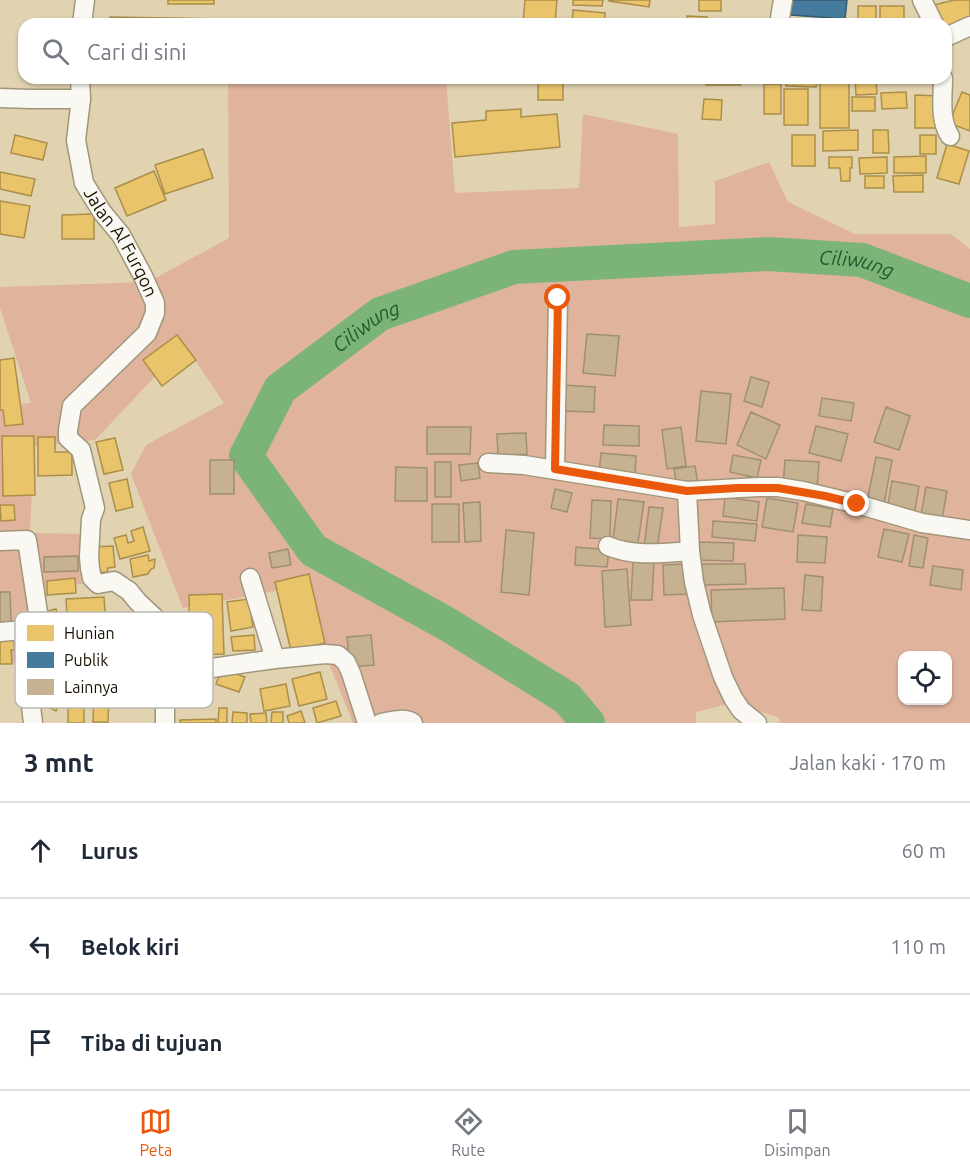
<!DOCTYPE html>
<html lang="id">
<meta charset="utf-8">
<style>
body{margin:0;font-family:Ubuntu,sans-serif;background:#f2f2f3;color:#1f2937}
.controls{position:absolute;right:18px;bottom:18px;display:grid;overflow:hidden;border-radius:12px;box-shadow:0 2px 4px #0004}
.controls button{width:54px;height:54px;display:grid;place-items:center;padding:0;border:0;border-bottom:2px solid #e0e1e3;background:#fff;color:#1f2937;font:30px sans-serif}
.stop{position:absolute;width:18px;height:18px;margin:-14px;border:4px solid #ea580c;border-radius:50%;background:#fff}
.stop.end{background:#ea580c;border-color:#fff;box-shadow:0 2px 6px #0008}
.list{margin:0;padding:0;list-style:none}
h2{display:flex;justify-content:space-between;align-items:center;height:78px;margin:0;padding:0 24px;font-size:26px}
h2 small{font-size:20px;font-weight:400;color:#747a83}
.list li{display:grid;grid-template-columns:39px 1fr auto;gap:18px;align-items:center;box-sizing:border-box;height:96px;padding:0 24px;border-top:2px solid #e0e1e3}
.list b{display:block;font-size:22px;white-space:nowrap}
.list em{font-size:20px;font-style:normal;color:#747a83}
.icon{flex:none;width:33px;height:33px;fill:none;stroke:currentColor;stroke-width:2;stroke-linecap:round;stroke-linejoin:round}
.map{position:relative;flex:none;width:970px;height:723px;overflow:hidden}
.search{position:absolute;background:#fff;box-shadow:0 2px 4px #0004;left:18px;right:18px;top:18px;height:66px;display:flex;align-items:center;gap:15px;box-sizing:border-box;padding:0 21px;border-radius:18px;color:#747a83;font-size:22px}
.sheet{height:366px;background:#fff}
nav{display:flex;justify-content:space-around;align-items:center;box-sizing:border-box;height:84px;border-top:2px solid #e0e1e3;background:#fff;font-size:16px;color:#747a83}
nav a{display:grid;justify-items:center;gap:3px}
nav .on{color:#ea580c}
.map>svg:first-child{display:block}
</style>
<div class="map">
<svg width="970" height="723" viewBox="0 0 970 723">
<rect width="100%" height="100%" fill="#e1d3b0"/>
<path fill="#e0b39d" fill-rule="evenodd" d="M228 78H446L455 193 579 188 583 114 678 134 679 227 715 224V181L769 162 788 202 855 234H951L970 249V723H780L778 717 732 703 696 712V723H353L298 587 183 608 131 474 146 445 224 403 185 345 95 440 34 446 30 533 84 534 89 583 41 589 54 659 0 664V405L31 403 0 308V287L148 282 229 238ZM902 656H948V700H902Z"/>
<path fill="#e9c46a" stroke="#ab8e4a" stroke-width="1.5" d="M168 0H214V4H168Z
M525 0H557L555 24H523Z
M573 0H603L602 6 573 5Z
M609 0H650L649 7 609 1Z
M699 0H721V11H699Z
M954 0H970V20L946 26V24H939L934 5Z
M858 6H876V24H858Z
M880 6H904V24H880Z
M573 10 605 13 604 24H572Z
M687 16 707 17V24H687Z
M110 17 224 19V24H110Z
M538 78H563V100H538Z
M706 78H741V85H706Z
M786 78H817L816 87 786 86Z
M820 78H849V128H820Z
M855 78H876L877 94 856 95Z
M764 84H781V114H764Z
M784 89H808V125H784Z
M906 92 907 108 882 109 881 93Z
M962 92 970 95V131L949 123Z
M915 95 940 96 939 128H915Z
M852 97H875V111H852Z
M704 99 722 100 721 120 702 119Z
M521 109V117L557 114 560 147 455 157 452 123 486 120V111Z
M858 130V150L823 151V131Z
M873 130H888L889 153H873Z
M15 135 47 143 43 160 11 153Z
M792 135H815V166H792Z
M920 135H936V154H920Z
M947 144 969 151 959 184 937 178Z
M203 149 213 178 165 194 155 165Z
M926 156V173H894V157Z
M829 157H852V168H850V181H841L840 168H829Z
M887 157V173L860 174 859 158Z
M154 171 166 200 127 216 115 188Z
M0 172 35 179 31 196 0 189Z
M923 175V192H894L893 176Z
M865 176H884V188H865Z
M0 201 30 206 24 238 0 234Z
M94 214V239H62V215Z
M177 335 196 360 162 386 143 360Z
M14 358 23 424 5 426 3 410H0V360Z
M2 436H34L35 495 3 496Z
M38 437H55V452H72V475L38 476Z
M115 438 123 470 104 474 96 442Z
M127 479 133 507 116 511 109 483Z
M0 505H14L15 520 1 521Z
M143 527 150 551 120 559 114 538 126 535 128 543 134 541 131 531Z
M113 546 115 567 108 568 107 572 94 573 93 547Z
M148 555 149 561 155 559 154 568 151 569 148 574 133 577 130 559Z
M309 574 325 643 291 651 275 582Z
M75 578 76 593 47 595V581Z
M222 594 224 654 190 655 189 595Z
M104 597 106 626 68 629 66 599Z
M249 599 253 627 231 631 227 602Z
M56 609 58 619 63 618 65 625 58 627 59 632 48 634 43 612Z
M254 635 255 650 233 651 231 637Z
M16 638V650H11L12 664H0V639Z
M58 663 74 670 56 711 39 703Z
M222 669 245 677 239 692 216 684Z
M320 672 327 699 299 706 292 679Z
M286 684 290 706 264 711 260 689Z
M94 689 109 690 108 722H93Z
M68 697H84V723H68Z
M336 701 341 716 317 723 313 708Z
M219 708H227V723H218Z
M301 711 305 723H289L287 716Z
M233 712 247 713V723H232Z
M272 712H283V723H271Z
M266 713 267 723H251L250 714Z
M216 719V723H180V720Z"/>
<path fill="#457b9d" stroke="#385b6e" stroke-width="1.5" d="M792 0H847L845 19 791 15Z"/>
<g fill="none" stroke-linecap="round" stroke-linejoin="round">
<path stroke="#7cb478" stroke-width="34" id="s1" d="M588 723 567 698 447 624 313 550 246 456 280 389 380 314 514 267 768 254 862 260 970 301"/>
</g>
<path fill="#c6b191" stroke="#9e8f76" stroke-width="1.5" d="M587 334 619 336 615 376 583 373Z
M751 377 769 382 762 407 744 401Z
M563 385 595 387 594 412 562 411Z
M701 391 731 394 726 444 696 441Z
M822 398 854 403 851 421 819 416Z
M886 407 910 416 899 450 874 442Z
M751 412 780 425 766 459 737 445Z
M604 425 639 426V446L603 445Z
M816 426 848 434 841 461 809 453Z
M427 427H471L470 454H427Z
M681 427 686 466 667 469 662 430Z
M526 433 527 454 498 456 497 434Z
M601 453 636 456 635 476 599 473Z
M733 455 761 460 757 478 730 472Z
M876 457 892 460 884 504 867 501Z
M210 460H234V494H210Z
M785 460 819 462 817 489 783 486Z
M435 462H451V497H435Z
M478 463 480 478 461 481 459 465Z
M695 466 698 484 677 487 674 469Z
M396 467 427 468V501H395Z
M892 481 919 486 914 516 887 512Z
M926 487 947 491 942 519 921 515Z
M555 489 572 493 567 512 551 508Z
M725 497 759 502 757 521 723 516Z
M767 498 798 503 793 532 762 527Z
M618 499 644 502 638 543 613 540Z
M592 500 611 501 610 539 590 538Z
M480 502 481 541 465 542 463 503Z
M432 504H459V542H432Z
M806 504 833 509 830 527 802 523Z
M649 507 663 508 657 550 644 548Z
M713 521 757 524 755 541 712 537Z
M884 529 909 534 902 562 878 557Z
M506 530 534 533 529 595 501 592Z
M798 535 827 537 825 563 797 562Z
M914 535 928 538 923 568 909 566Z
M699 542 734 543 733 561 699 560Z
M576 547 609 550 607 567 575 565Z
M288 549 291 565 272 568 269 553Z
M78 556V571L44 572V557Z
M633 560 654 561 652 600H631Z
M687 564 688 594 664 595 663 565Z
M702 564H745L746 584 702 585Z
M933 566 963 570 961 590 930 585Z
M627 569 631 625 605 627 602 571Z
M805 575 823 577 821 611 802 610Z
M784 588 785 619 712 622 711 590Z
M0 592H10L11 622H0Z
M371 635 374 665 350 667 347 637Z"/>
<g fill="none" stroke-linecap="round" stroke-linejoin="round">
<defs>
<g id="minor">
<path d="M922 0 934 24"/>
<path d="M82 24 85 0"/>
<path d="M779 24 783 0"/>
<path d="M946 37 970 26"/>
<path id="s2" d="M80 78 81 99 76 140 84 183 102 212 121 235 143 276 155 303V313L147 333 72 406 68 430V438L81 450 95 508 91 519 89 557 90 568 92 578 98 584 114 581 129 591 138 602 170 632 191 664 197 668 205 669 275 659 325 654 338 655 346 662 351 673 367 723"/>
<path d="M943 78C943 96 939 120 950 136"/>
<path d="M0 98 31 99H81"/>
<path d="M488 463 524 465 687 491 759 487H778L803 491 857 504 922 523 970 530"/>
<path d="M555 469 558 298"/>
<path d="M687 491 690 551 694 582 702 615 723 677 733 698 741 710 757 723"/>
<path d="M0 541 27 540 39 619 38 626 35 629 0 632"/>
<path d="M608 546C633 557 663 553 690 551"/>
<path d="M250 578 275 659"/>
<path d="M22 630 33 723"/>
<path d="M165 723V700L174 687 197 668"/>
<path d="M381 723C391 721 405 717 413 723"/>
</g>
</defs>
<use href="#minor" stroke="#a1967b" stroke-width="21"/>
<use href="#minor" stroke="#faf8f3" stroke-width="18"/>
</g>
<g fill="none" stroke-linecap="round" stroke-linejoin="round">
<path stroke="#ea580c" stroke-width="8" d="M558 298 555 469 687 491 737 488H778L825 496 857 504"/>
</g>
<g text-anchor="middle" stroke-width="6" stroke-linejoin="round" paint-order="stroke">
<g font-size="18" fill="#1a1100" stroke="#fff">
<text dy="6" stroke="none"><textPath href="#s2" startOffset="176">Jalan Al Furqon</textPath></text>
</g>
<g font-size="20" font-style="italic" fill="#205b2d" stroke="#fff">
<text dy="7" stroke="none"><textPath href="#s1" startOffset="1128">Ciliwung</textPath></text>
<text dy="7" stroke="none"><textPath href="#s1" startOffset="624">Ciliwung</textPath></text>
</g>
</g>
<rect x="15" y="612" width="198" height="96" rx="9" fill="#fff" stroke="#bab8b2" stroke-width="1.5"/>
<rect x="27" y="625" width="27" height="16" fill="#e9c46a"/>
<rect x="27" y="652" width="27" height="16" fill="#457b9d"/>
<rect x="27" y="679" width="27" height="16" fill="#c6b191"/>
<g font-size="16" fill="#1a1100">
<text x="64" y="639">Hunian</text>
<text x="64" y="666">Publik</text>
<text x="64" y="693">Lainnya</text>
</g>
</svg>
<div class="controls">
<button><svg class="icon" aria-label="locate" viewBox="0 0 24 24"><circle cx="12" cy="12" r="6"/><path d="M12 2v4M12 18v4M2 12h4M18 12h4"/></svg></button>
</div>
<div class="stop" style="left:558px;top:298px"></div>
<div class="stop end" style="left:857px;top:504px"></div>
<div class="search"><svg class="icon" aria-label="search" viewBox="0 0 24 24"><circle cx="10" cy="10" r="6"/><path d="M15 15l6 6"/></svg>Cari di sini</div>
</div>
<section class="sheet">
<h2>3 mnt<small>Jalan kaki · 170 m</small></h2>
<ul class="list">
<li><svg class="icon" aria-label="ahead" viewBox="0 0 24 24"><path d="M12 20V5M6 11l6-6 6 6"/></svg><div><b>Lurus</b></div><em>60 m</em></li>
<li><svg class="icon" aria-label="left" viewBox="0 0 24 24"><path d="M17 20v-9H6M10 6l-5 5 5 5"/></svg><div><b>Belok kiri</b></div><em>110 m</em></li>
<li><svg class="icon" aria-label="arrive" viewBox="0 0 24 24"><path d="M6 21V4h12l-3 4 3 4H6"/></svg><div><b>Tiba di tujuan</b></div></li>
</ul>
</section>
<nav>
<a class="on"><svg class="icon" aria-label="map" viewBox="0 0 24 24"><path d="M3 6l6-2 6 2 6-2v14l-6 2-6-2-6 2zM9 4v14M15 6v14"/></svg>Peta</a>
<a><svg class="icon" aria-label="directions" viewBox="0 0 24 24"><path d="M12 3l9 9-9 9-9-9zM9 14v-3h6M13 9l2 2-2 2"/></svg>Rute</a>
<a><svg class="icon" aria-label="saved" viewBox="0 0 24 24"><path d="M7 4h10v16l-5-4-5 4z"/></svg>Disimpan</a>
</nav>
